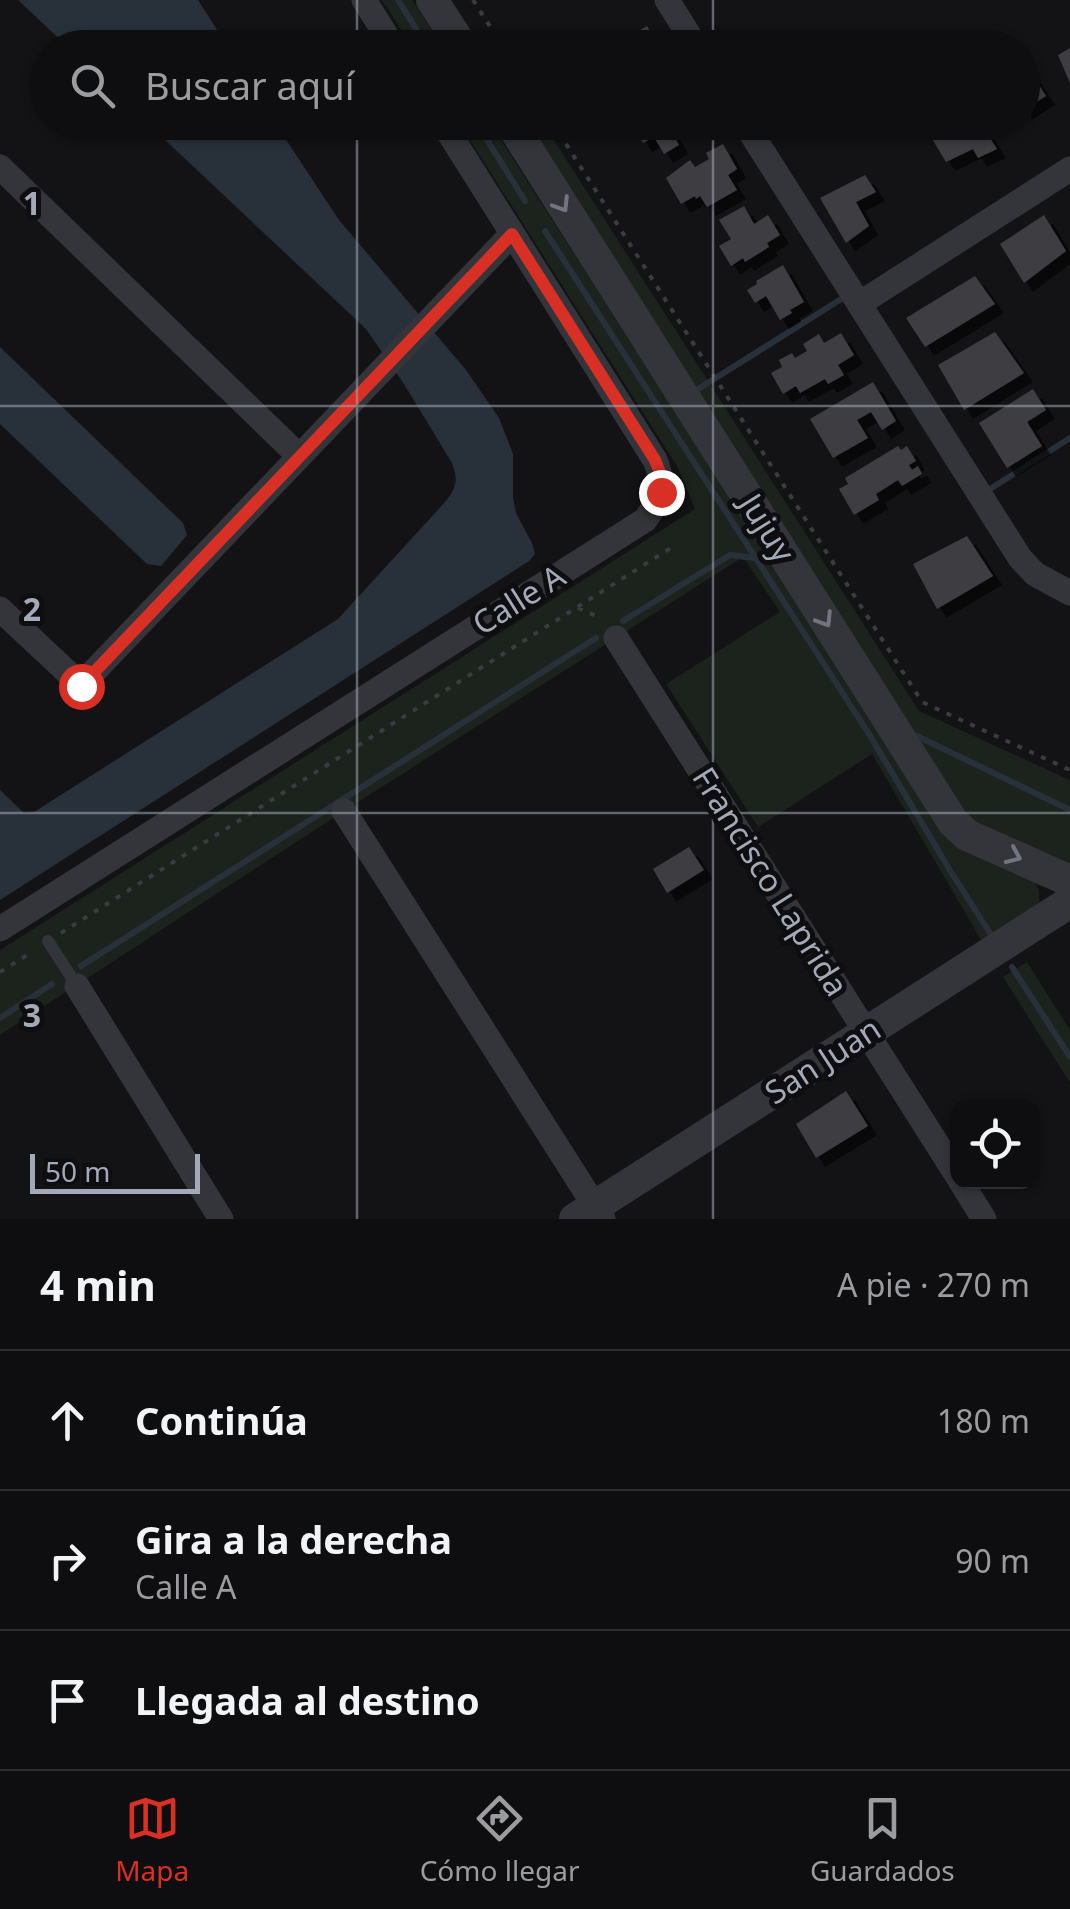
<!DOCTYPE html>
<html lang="es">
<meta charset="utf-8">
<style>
body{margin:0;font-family:"Noto Sans",sans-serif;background:#1c1c1e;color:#f1f3f6}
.controls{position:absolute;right:30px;bottom:30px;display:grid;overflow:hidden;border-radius:20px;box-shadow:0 2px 8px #0004}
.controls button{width:90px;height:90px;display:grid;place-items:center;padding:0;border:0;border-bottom:2px solid #2e2e30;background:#0e0e10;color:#f1f3f6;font:50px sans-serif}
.scale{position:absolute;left:30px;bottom:25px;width:170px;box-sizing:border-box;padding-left:10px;border:5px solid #a3a9b7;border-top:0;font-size:28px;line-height:35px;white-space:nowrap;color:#a3a9b7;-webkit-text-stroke:8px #0e0e10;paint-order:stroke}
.stop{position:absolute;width:30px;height:30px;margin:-22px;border:8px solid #d93025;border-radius:50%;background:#fff}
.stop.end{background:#d93025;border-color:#fff;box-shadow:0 2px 10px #0008}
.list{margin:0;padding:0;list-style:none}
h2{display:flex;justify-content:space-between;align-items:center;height:130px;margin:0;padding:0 40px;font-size:42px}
h2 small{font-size:32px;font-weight:400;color:#9b9c9f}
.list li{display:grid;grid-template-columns:65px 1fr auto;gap:30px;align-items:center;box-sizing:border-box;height:140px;padding:0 40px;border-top:2px solid #2e2e30}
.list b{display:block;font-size:38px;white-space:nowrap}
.list p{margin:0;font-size:32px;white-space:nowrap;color:#9b9c9f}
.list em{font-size:32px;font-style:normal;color:#9b9c9f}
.icon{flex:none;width:55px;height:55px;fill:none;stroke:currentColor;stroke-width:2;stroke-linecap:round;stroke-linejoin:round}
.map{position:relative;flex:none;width:1070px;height:1219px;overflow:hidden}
.search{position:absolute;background:#0e0e10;box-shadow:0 2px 8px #0004;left:30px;right:30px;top:30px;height:110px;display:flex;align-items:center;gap:25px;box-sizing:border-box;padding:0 35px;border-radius:55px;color:#9b9c9f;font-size:38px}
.sheet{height:550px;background:#0e0e10}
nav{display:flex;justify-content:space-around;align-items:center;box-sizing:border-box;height:140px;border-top:2px solid #2e2e30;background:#0e0e10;font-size:28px;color:#9b9c9f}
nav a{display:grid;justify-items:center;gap:5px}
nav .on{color:#d93025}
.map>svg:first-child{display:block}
</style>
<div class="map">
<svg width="1070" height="1219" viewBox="0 0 1070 1219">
<defs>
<filter id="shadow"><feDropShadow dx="9" dy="9" stdDeviation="0" flood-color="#0009"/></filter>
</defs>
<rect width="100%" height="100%" fill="#131315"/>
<path fill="#1b231c" d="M382 0H412L443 47H412Z
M459 123H490L685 427 903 759 1034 881 1039 890V908L983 943 872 754 758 827 666 684 780 612 743 557 344 811 0 1035V950L695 509 677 466Z
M522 123H543L919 711 1070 780V871L962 821Z
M1027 962 1070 1030V1083L1003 977Z"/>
<path fill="#28313a" d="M18 0H198L228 47H68Z
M147 123H275L339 220 466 370 499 418 513 454V497L516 513 532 543 535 554 529 561 0 900V790L24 813 34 812 338 619 446 501C457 487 458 479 452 463L404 384 366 329Z
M0 347 183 523 187 535 161 566 147 564 0 424Z"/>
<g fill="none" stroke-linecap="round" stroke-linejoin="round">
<path stroke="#28313a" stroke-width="6" d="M398 0 428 48
M476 122 525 201
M545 231 869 734 951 872 990 933
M695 391 846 296
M987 491 1070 438
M623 621 730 555 755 558
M917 736 1070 810
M81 966 596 638
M1012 967 1070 1057
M0 1018 52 984"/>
</g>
<path fill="#3c3e43" filter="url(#shadow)" d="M647 26 660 48H624L632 42 629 37Z
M1070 48V83L1058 55Z
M1022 59 1046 96 1022 111Z
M631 122H676L669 127 679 145 664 154 654 137 643 143Z
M922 122H980L997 149 978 158 973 149 946 162Z
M723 144 737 169 728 175 737 190 707 207 700 196 696 199 695 196 681 204 666 178 690 160 695 167 709 159 706 153Z
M865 175 876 192 856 202 869 226 846 243 820 198Z
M744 206 754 224 768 215 780 235 767 243 769 247 745 262 743 258 731 266 719 246 731 239 719 220Z
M1044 215 1066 251 1024 283 1000 244Z
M783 265 804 302 790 310 792 313 780 320 766 296 755 303 747 290 757 284 756 281Z
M975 276 995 304 925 347 906 318Z
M995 332 1024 373 964 410 938 365Z
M841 333 854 355 838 365 844 375 828 384 825 379 800 393 796 386 783 394 771 373 782 367 779 360 792 353 795 358 807 351 803 344 819 334 824 343Z
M873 382 896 421 882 430 871 412 857 420 868 438 833 458 810 419Z
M1033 389 1046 410 1027 422 1042 446 1007 468 979 423Z
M898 446 901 450 907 446 916 461 909 465 912 470 918 466 922 474 902 486 898 480 876 494 879 500 854 515 839 489 848 484 845 478Z
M967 536 993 576 937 609 913 564Z
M689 847 704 870 667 893 653 869Z
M846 1091 868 1126 816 1158 796 1124Z"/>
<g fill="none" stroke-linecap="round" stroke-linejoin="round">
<path stroke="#3a3c41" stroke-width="4" stroke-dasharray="5 8" stroke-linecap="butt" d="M473 0 504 48
M552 122 922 702 1070 770
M578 608 601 618
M61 933 674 546
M0 972 32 952"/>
<path stroke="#34353a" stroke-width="12" d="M48 941 77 986"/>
<path stroke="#34353a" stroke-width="25" d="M364 0 394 48
M667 0 697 48
M744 122 1020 558 1035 574 1070 593
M0 167 299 456
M859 304 1070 169
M0 609 81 685 512 234
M616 638 958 1177
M344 811 603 1219
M0 929 645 520C660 500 665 483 655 460L442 122
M77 986 221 1219
M961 1182 984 1219"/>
<path stroke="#34353a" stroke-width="32" d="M432 0 463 48
M510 122 953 822 967 835 1070 881
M575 1219 1070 902"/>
</g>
<defs><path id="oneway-chevron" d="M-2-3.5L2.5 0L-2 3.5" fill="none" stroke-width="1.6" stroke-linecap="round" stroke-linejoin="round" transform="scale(2.5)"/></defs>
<g stroke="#71757f">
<use href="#oneway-chevron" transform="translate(562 205) rotate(58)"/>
<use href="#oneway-chevron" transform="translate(825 620) rotate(58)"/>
<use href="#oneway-chevron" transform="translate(1014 856) rotate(24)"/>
</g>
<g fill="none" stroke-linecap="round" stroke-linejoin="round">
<path stroke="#d93025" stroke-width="12" d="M81 686 512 234 655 460 661 475V492"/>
</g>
<path fill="none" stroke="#a3a9b7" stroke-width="2.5" stroke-opacity="0.55" d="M357 0V48M713 0V48M357 122V1219M713 122V1219M0 406H1070M0 813H1070"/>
<g text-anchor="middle" stroke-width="10" stroke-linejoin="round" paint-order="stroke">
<g font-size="32" fill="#a3a9b7" stroke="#0e0e10">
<text transform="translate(767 528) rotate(58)" y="11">Jujuy</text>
<text transform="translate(519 600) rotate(-32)" y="11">Calle A</text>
<text transform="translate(770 882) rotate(58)" y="11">Francisco Laprida</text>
<text transform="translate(823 1061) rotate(-33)" y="11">San Juan</text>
</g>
</g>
<g font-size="32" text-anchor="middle" font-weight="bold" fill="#a3a9b7" stroke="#0e0e10" stroke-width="10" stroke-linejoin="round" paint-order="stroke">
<text x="32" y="215">1</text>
<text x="32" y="621">2</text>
<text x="32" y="1027">3</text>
</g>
</svg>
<div class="controls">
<button><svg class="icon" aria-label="locate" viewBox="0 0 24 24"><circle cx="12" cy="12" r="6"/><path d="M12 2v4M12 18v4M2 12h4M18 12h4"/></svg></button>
</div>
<div class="scale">50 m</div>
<div class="stop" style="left:81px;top:686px"></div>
<div class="stop end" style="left:661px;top:492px"></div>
<div class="search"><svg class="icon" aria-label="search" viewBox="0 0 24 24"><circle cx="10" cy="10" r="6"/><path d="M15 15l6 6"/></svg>Buscar aquí</div>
</div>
<section class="sheet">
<h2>4 min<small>A pie · 270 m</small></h2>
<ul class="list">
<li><svg class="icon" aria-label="ahead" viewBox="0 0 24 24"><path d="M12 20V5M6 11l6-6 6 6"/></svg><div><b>Continúa</b></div><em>180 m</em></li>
<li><svg class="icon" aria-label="right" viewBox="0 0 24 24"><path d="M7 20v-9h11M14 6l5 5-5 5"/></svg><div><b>Gira a la derecha</b><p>Calle A</p></div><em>90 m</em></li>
<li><svg class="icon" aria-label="arrive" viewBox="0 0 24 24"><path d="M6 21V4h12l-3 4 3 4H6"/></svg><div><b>Llegada al destino</b></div></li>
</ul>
</section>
<nav>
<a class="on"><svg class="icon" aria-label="map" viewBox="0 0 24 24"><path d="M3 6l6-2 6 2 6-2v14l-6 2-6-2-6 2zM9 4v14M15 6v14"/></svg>Mapa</a>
<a><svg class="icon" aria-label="directions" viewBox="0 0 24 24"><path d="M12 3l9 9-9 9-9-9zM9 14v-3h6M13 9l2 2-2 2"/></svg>Cómo llegar</a>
<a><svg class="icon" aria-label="saved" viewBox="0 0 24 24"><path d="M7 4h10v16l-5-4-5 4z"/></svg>Guardados</a>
</nav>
